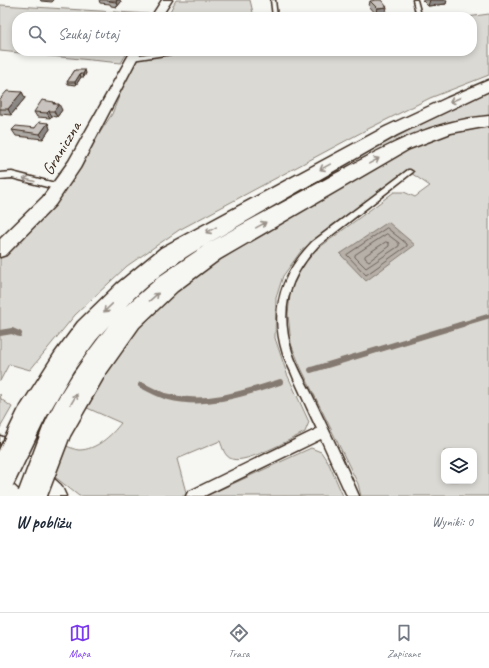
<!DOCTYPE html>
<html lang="pl">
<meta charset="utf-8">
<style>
body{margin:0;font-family:Caveat,sans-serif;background:#f6f6f7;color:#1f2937}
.controls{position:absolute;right:12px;bottom:12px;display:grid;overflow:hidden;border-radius:8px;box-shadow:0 2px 6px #0003}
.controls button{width:36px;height:36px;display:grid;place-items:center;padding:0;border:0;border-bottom:1px solid #e0e1e3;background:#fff;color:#1f2937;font:20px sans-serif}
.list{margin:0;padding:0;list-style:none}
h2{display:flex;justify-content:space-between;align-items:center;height:52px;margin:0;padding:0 16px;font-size:17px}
h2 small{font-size:13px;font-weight:400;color:#747a83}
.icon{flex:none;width:22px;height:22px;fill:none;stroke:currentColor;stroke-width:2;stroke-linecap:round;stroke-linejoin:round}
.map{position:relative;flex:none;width:489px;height:496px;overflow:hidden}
.search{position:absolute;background:#fff;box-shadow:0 2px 6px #0003;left:12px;right:12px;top:12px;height:44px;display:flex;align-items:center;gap:10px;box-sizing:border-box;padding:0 14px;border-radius:16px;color:#747a83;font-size:15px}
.sheet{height:116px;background:#fff}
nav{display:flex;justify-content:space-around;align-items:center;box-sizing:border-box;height:56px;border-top:1px solid #e0e1e3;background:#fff;font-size:11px;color:#747a83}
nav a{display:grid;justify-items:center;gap:2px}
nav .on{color:#7c3aed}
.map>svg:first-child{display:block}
</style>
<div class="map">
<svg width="489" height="496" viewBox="0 0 489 496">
<rect width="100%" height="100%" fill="#f6f6f2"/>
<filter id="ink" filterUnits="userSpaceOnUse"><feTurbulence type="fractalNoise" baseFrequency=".025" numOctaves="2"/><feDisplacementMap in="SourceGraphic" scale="8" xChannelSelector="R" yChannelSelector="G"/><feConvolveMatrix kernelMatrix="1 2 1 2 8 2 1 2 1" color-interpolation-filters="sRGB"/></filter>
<g filter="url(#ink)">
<path fill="#dad9d3" stroke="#8a8278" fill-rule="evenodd" d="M176 0H250L254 17H167Z
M0 5 149 14 148 17H17V51H128L121 63 0 51Z
M489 14V75L430 98 364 131 179 230 127 266 75 315 30 370 9 364 0 381V258L13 247 56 200 112 114 134 59 145 58 149 51H472V17H467Z
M489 92V117L458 121 423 130 374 154 229 236 59 408 52 406 85 352 133 296 162 272 241 222 348 163 419 125Z
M489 127V496H361L358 484 301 368 291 344 288 314 290 295 297 272 312 253 394 192H404L415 197 430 186 408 171 331 226 301 251 283 276 276 298 275 338 287 374 309 422 305 432C291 439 246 464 232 459 224 456 223 448 220 441L177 459 187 496H79L55 477 66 446C70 447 75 450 79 450 96 450 111 436 121 423L85 407C103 373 124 340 151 313 187 276 236 248 280 223 323 198 366 174 408 149 435 138 460 129 489 127ZM444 451H474V481H444Z
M0 394 1 399 12 407 0 428Z
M311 448 321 452 329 464 343 496H206Z"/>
<path fill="#b6b0a9" stroke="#857a71" d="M388 222 415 245 366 281 340 254Z"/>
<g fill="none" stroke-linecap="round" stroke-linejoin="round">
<path stroke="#6c6056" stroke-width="1" d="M387 228 407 244V246L366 275 347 255Z
M387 234 399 243V246L366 268 355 257V255Z
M386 242 389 243V246L369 261 365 258V256Z"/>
<path stroke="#857a71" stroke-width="4.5" d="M459 325 489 316"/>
<path stroke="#857a71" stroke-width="6" d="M0 333 12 331 19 334
M311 370 463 324
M141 385C150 389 159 395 169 397 206 407 245 393 280 382"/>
<defs>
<path id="lane" d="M271 0H275L277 17H273Z
M413 0H417L421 15 396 17 416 13Z
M168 51H181L178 53 132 60 129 58 132 56Z
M408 170H410L413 172 318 246C288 278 279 310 292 352 297 368 307 384 314 399 329 431 345 463 359 496H347L321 439 204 496H186L188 492 317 429C309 413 302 396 294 379 291 371 286 362 283 354 269 310 281 274 312 242Z
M12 172 59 184 63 187 59 190 12 178 0 179V173Z"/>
<path id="street" d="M162 0H172L161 17H151Z
M131 51H141L80 168 55 205 6 255 0 257V239L43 197 69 161Z"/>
<path id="primary" d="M0 436 11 440 61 485 66 496H27L0 471Z"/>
<path id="highway" d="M489 80V91L397 135 205 245C245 223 285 201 326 179 379 150 427 121 489 116V126L451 133 409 149 220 259 177 291 139 327 105 375 66 443 56 448 46 443 41 433C57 394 83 358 109 325L96 340 73 371 41 426 31 430 21 426 17 416 21 406 55 353 78 322 117 284 161 248 385 127 447 98ZM204 246 160 276 126 306C148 282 176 262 204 246Z"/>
</defs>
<use href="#lane" stroke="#3b2a1e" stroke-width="3"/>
<use href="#street" stroke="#3b2a1e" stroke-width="3"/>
<use href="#primary" stroke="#3b2a1e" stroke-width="3"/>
<use href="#highway" stroke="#3b2a1e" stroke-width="3"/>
<use href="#lane" fill="#f6f6f2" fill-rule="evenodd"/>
<use href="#street" fill="#f6f6f2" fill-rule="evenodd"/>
<use href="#primary" fill="#f6f6f2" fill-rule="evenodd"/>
<use href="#highway" fill="#f6f6f2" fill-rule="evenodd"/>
<defs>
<path id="highway-bridge" d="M0 480 31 416
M32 496 56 433"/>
</defs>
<use href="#highway-bridge" stroke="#3b2a1e" stroke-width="31" stroke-linecap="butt"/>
<use href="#highway-bridge" stroke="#f6f6f2" stroke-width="28"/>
</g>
<path fill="#aca8a3" stroke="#3b2a1e" d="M40 0H54L52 2 41 1Z
M99 0H120L121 2 117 7 111 6 110 4 100 3Z
M422 0H447L446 4 428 6Z
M370 1 386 12 376 14 369 6Z
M75 70 86 73 84 77H81L76 85 68 84 67 82Z
M22 92 25 98 11 115 0 114V99Z
M54 102 62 110 57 117 52 116 50 118 37 117 34 112Z
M48 123 50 129 43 139 16 136 12 130 35 128Z"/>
<path fill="#8c8885" stroke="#3b2a1e" d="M116 0H120L121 2 117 7Z
M430 0H447L446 4 428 6Z
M387 7 386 12 376 14 377 8Z
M85 70 86 73 84 77 83 74Z
M80 74 81 77 76 85 75 82Z
M22 92 25 98 11 115 8 109Z
M54 102 57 107 59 104 62 110 57 117 54 111 53 104Z
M49 111 52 116 50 118 47 113Z
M48 123 50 129 43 139 40 134Z"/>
<path fill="#c8c3be" stroke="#3b2a1e" d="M110 0H117L116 2 109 1Z
M376 0H381L387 7 377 8 370 1Z
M75 70H85L83 74H80L75 82H67Z
M7 91 22 92 8 109H0V99Z
M42 100 54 102 53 104H59L54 111H49L47 113 34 112Z
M39 122 48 123 40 134 12 130 16 126 35 128Z"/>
<defs><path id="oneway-shaft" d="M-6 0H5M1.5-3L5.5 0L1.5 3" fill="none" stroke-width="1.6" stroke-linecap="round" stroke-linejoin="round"/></defs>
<g stroke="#989088">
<use href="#oneway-shaft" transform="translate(455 100) rotate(156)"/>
<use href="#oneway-shaft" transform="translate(374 161) rotate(-29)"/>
<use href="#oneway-shaft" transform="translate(325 167) rotate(151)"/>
<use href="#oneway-shaft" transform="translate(29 180) rotate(-166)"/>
<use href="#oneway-shaft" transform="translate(261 225) rotate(-29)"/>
<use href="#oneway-shaft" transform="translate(211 230) rotate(151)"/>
<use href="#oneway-shaft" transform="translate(154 297) rotate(-41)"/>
<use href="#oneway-shaft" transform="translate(108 308) rotate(136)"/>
<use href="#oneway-shaft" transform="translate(74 399) rotate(-60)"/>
</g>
</g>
<g text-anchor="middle" stroke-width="3" stroke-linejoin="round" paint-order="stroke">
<g font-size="17" fill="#3b2a1e" stroke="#f6f6f2">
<text transform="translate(61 148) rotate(-59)" y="6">Graniczna</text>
</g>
</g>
</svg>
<div class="controls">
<button><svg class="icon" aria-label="layers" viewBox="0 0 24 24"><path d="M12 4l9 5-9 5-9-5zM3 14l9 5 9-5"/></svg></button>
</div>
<div class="search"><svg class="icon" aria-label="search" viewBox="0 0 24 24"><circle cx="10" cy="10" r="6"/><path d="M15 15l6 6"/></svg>Szukaj tutaj</div>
</div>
<section class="sheet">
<h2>W pobliżu<small>Wyniki: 0</small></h2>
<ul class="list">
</ul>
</section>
<nav>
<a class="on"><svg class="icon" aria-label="map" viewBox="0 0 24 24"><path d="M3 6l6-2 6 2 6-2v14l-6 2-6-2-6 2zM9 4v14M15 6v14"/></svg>Mapa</a>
<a><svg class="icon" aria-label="directions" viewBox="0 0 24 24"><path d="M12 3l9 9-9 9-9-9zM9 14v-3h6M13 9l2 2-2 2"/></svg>Trasa</a>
<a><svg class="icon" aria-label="saved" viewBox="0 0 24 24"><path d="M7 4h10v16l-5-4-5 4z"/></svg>Zapisane</a>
</nav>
